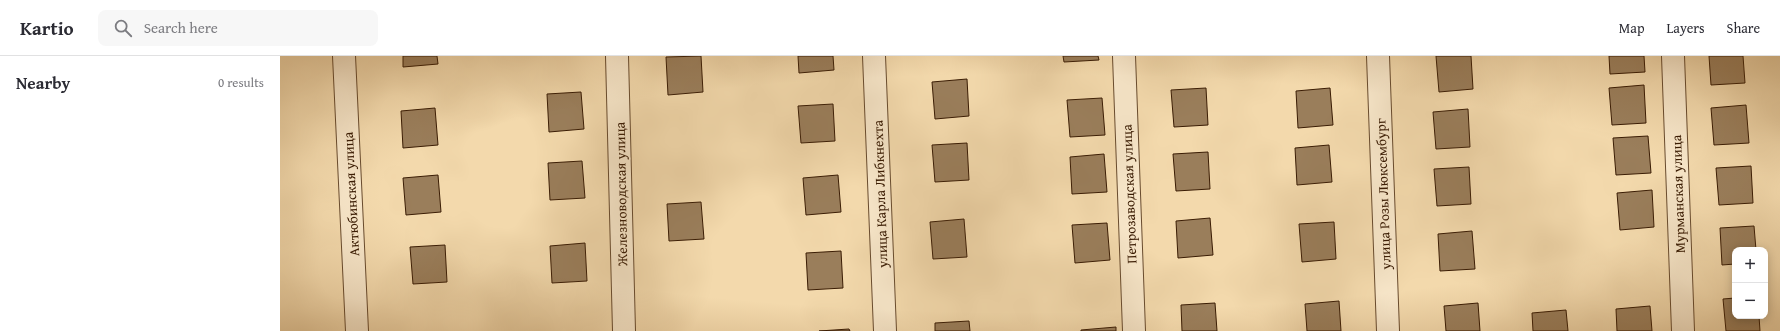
<!DOCTYPE html>
<meta charset="utf-8">
<style>
body{margin:0;font-family:"Gentium Book Plus",serif;background:#f7f7f7;color:#2b2b33}
.controls{position:absolute;right:12px;bottom:12px;display:grid;overflow:hidden;border-radius:8px;box-shadow:0 2px 10px #0003}
.controls button{width:36px;height:36px;display:grid;place-items:center;padding:0;border:0;border-bottom:1px solid #e1e1e2;background:#fff;color:#2b2b33;font:20px sans-serif}
.list{margin:0;padding:0;list-style:none}
h2{display:flex;justify-content:space-between;align-items:center;height:52px;margin:0;padding:0 16px;font-size:17px}
h2 small{font-size:13px;font-weight:400;color:#7c7c81}
.icon{flex:none;width:22px;height:22px;fill:none;stroke:currentColor;stroke-width:2;stroke-linecap:round;stroke-linejoin:round}
.map{position:relative;flex:none;width:1500px;height:275px;overflow:hidden}
header{display:flex;align-items:center;gap:24px;box-sizing:border-box;height:56px;padding:0 20px;background:#fff;border-bottom:1px solid #e1e1e2}
header strong{font-size:19px}
nav{display:flex;gap:22px;margin-inline-start:auto;font-size:14px}
.search{width:280px;height:36px;background:#f7f7f7;display:flex;align-items:center;gap:10px;box-sizing:border-box;padding:0 14px;border-radius:8px;color:#7c7c81;font-size:15px}
main{display:flex}
aside{flex:1;background:#fff}
.map>svg:first-child{display:block}
</style>
<header>
<strong>Kartio</strong>
<div class="search"><svg class="icon" aria-label="search" viewBox="0 0 24 24"><circle cx="10" cy="10" r="6"/><path d="M15 15l6 6"/></svg>Search here</div>
<nav><a>Map</a><a>Layers</a><a>Share</a></nav>
</header>
<main>
<aside>
<h2>Nearby<small>0 results</small></h2>
<ul class="list">
</ul>
</aside>
<div class="map">
<svg width="1500" height="275" viewBox="0 0 1500 275">
<rect width="100%" height="100%" fill="#f3d9ac"/>
<filter id="stains"><feTurbulence type="fractalNoise" baseFrequency=".005" numOctaves="4"/><feColorMatrix values="0 0 0 0 .2 0 0 0 0 .09 0 0 0 0 .02 0 0 0 .5 -.17"/></filter>
<radialGradient id="worn" r=".72"><stop offset=".6" stop-color="#630" stop-opacity="0"/><stop offset="1" stop-color="#630" stop-opacity=".3"/></radialGradient>
<path fill="#9a7e5b" stroke="#3a1c04" d="M123 0H157L158 8 123 11Z
M421 0 423 36 388 39 386 1Z
M518 0H553L554 14 519 17Z
M783 0H818L819 4 784 6Z
M1156 0H1191L1193 33 1159 36Z
M1329 0H1364L1365 16 1330 18Z
M1429 0H1463L1465 27 1431 29Z
M687 23 689 60 655 63 652 26Z
M1364 29 1366 67 1332 69 1329 32Z
M926 32 928 69 894 71 891 34Z
M1050 32 1053 69 1018 72 1016 35Z
M301 36 304 73 269 76 267 38Z
M822 42 825 79 790 81 787 44Z
M553 48 555 85 521 87 518 50Z
M1466 49 1469 87 1434 89 1431 52Z
M155 52 158 89 123 92 121 55Z
M1188 53 1190 91 1156 93 1153 56Z
M1368 80 1371 117 1336 119 1333 82Z
M687 87 689 124 655 126 652 89Z
M1049 89 1052 126 1017 129 1015 92Z
M928 96 930 133 896 135 893 98Z
M824 98 827 136 792 138 790 101Z
M302 105 305 142 270 144 268 107Z
M1471 110 1473 147 1439 149 1436 112Z
M1189 111 1191 148 1157 150 1154 113Z
M158 119 161 156 126 159 123 122Z
M558 119 561 156 526 159 523 122Z
M1372 134 1374 171 1340 174 1337 137Z
M421 146 424 183 389 185 387 148Z
M930 162 933 199 898 202 896 165Z
M684 163 687 201 653 203 650 166Z
M1054 166 1056 203 1022 206 1019 168Z
M827 167 830 204 795 207 792 169Z
M1474 170 1476 194H1455V208L1442 209 1440 172Z
M1192 175 1195 213 1160 215 1158 178Z
M305 187 307 225 272 227 270 190Z
M165 189 167 226 133 228 130 191Z
M561 195 563 232 528 234 526 197Z
M1455 242V260H1479L1480 275H1446L1443 243Z
M1059 245 1061 275H1027L1025 248Z
M935 247 937 275H902L901 249Z
M1198 247 1200 275H1166L1164 250Z
M1370 250 1372 275H1337L1336 253Z
M1286 254 1288 275H1253L1252 257Z
M689 265 690 275H655V267Z
M836 271V275H801V274Z
M569 273 570 275H539Z"/>
<g fill="none" stroke-linecap="round" stroke-linejoin="round">
<defs>
<path id="minor" d="M64 0 77 275
M337 0 344 275
M594 0 605 275
M844 0 854 275
M1098 0 1108 275
M1393 0 1403 275"/>
</defs>
<use href="#minor" stroke="#684b2e" stroke-width="24"/>
<use href="#minor" stroke="#f7e6c9" stroke-width="22"/>
</g>
<g text-anchor="middle" stroke-width="3" stroke-linejoin="round" paint-order="stroke">
<g font-size="14" fill="#3a1c04" stroke="#f7e6c9">
<text transform="translate(71 138) rotate(-93)" y="5">Актюбинская улица</text>
<text transform="translate(341 138) rotate(-91)" y="5">Железноводская улица</text>
<text transform="translate(600 138) rotate(-92)" y="5">улица Карла Либкнехта</text>
<text transform="translate(849 138) rotate(-92)" y="5">Петрозаводская улица</text>
<text transform="translate(1103 138) rotate(-92)" y="5">улица Розы Люксембург</text>
<text transform="translate(1398 138) rotate(-92)" y="5">Мурманская улица</text>
</g>
</g>
<rect width="100%" height="100%" filter="url(#stains)"/>
<rect width="100%" height="100%" fill="url(#worn)"/>
</svg>
<div class="controls">
<button>+</button>
<button>−</button>
</div>
</div>
</main>
